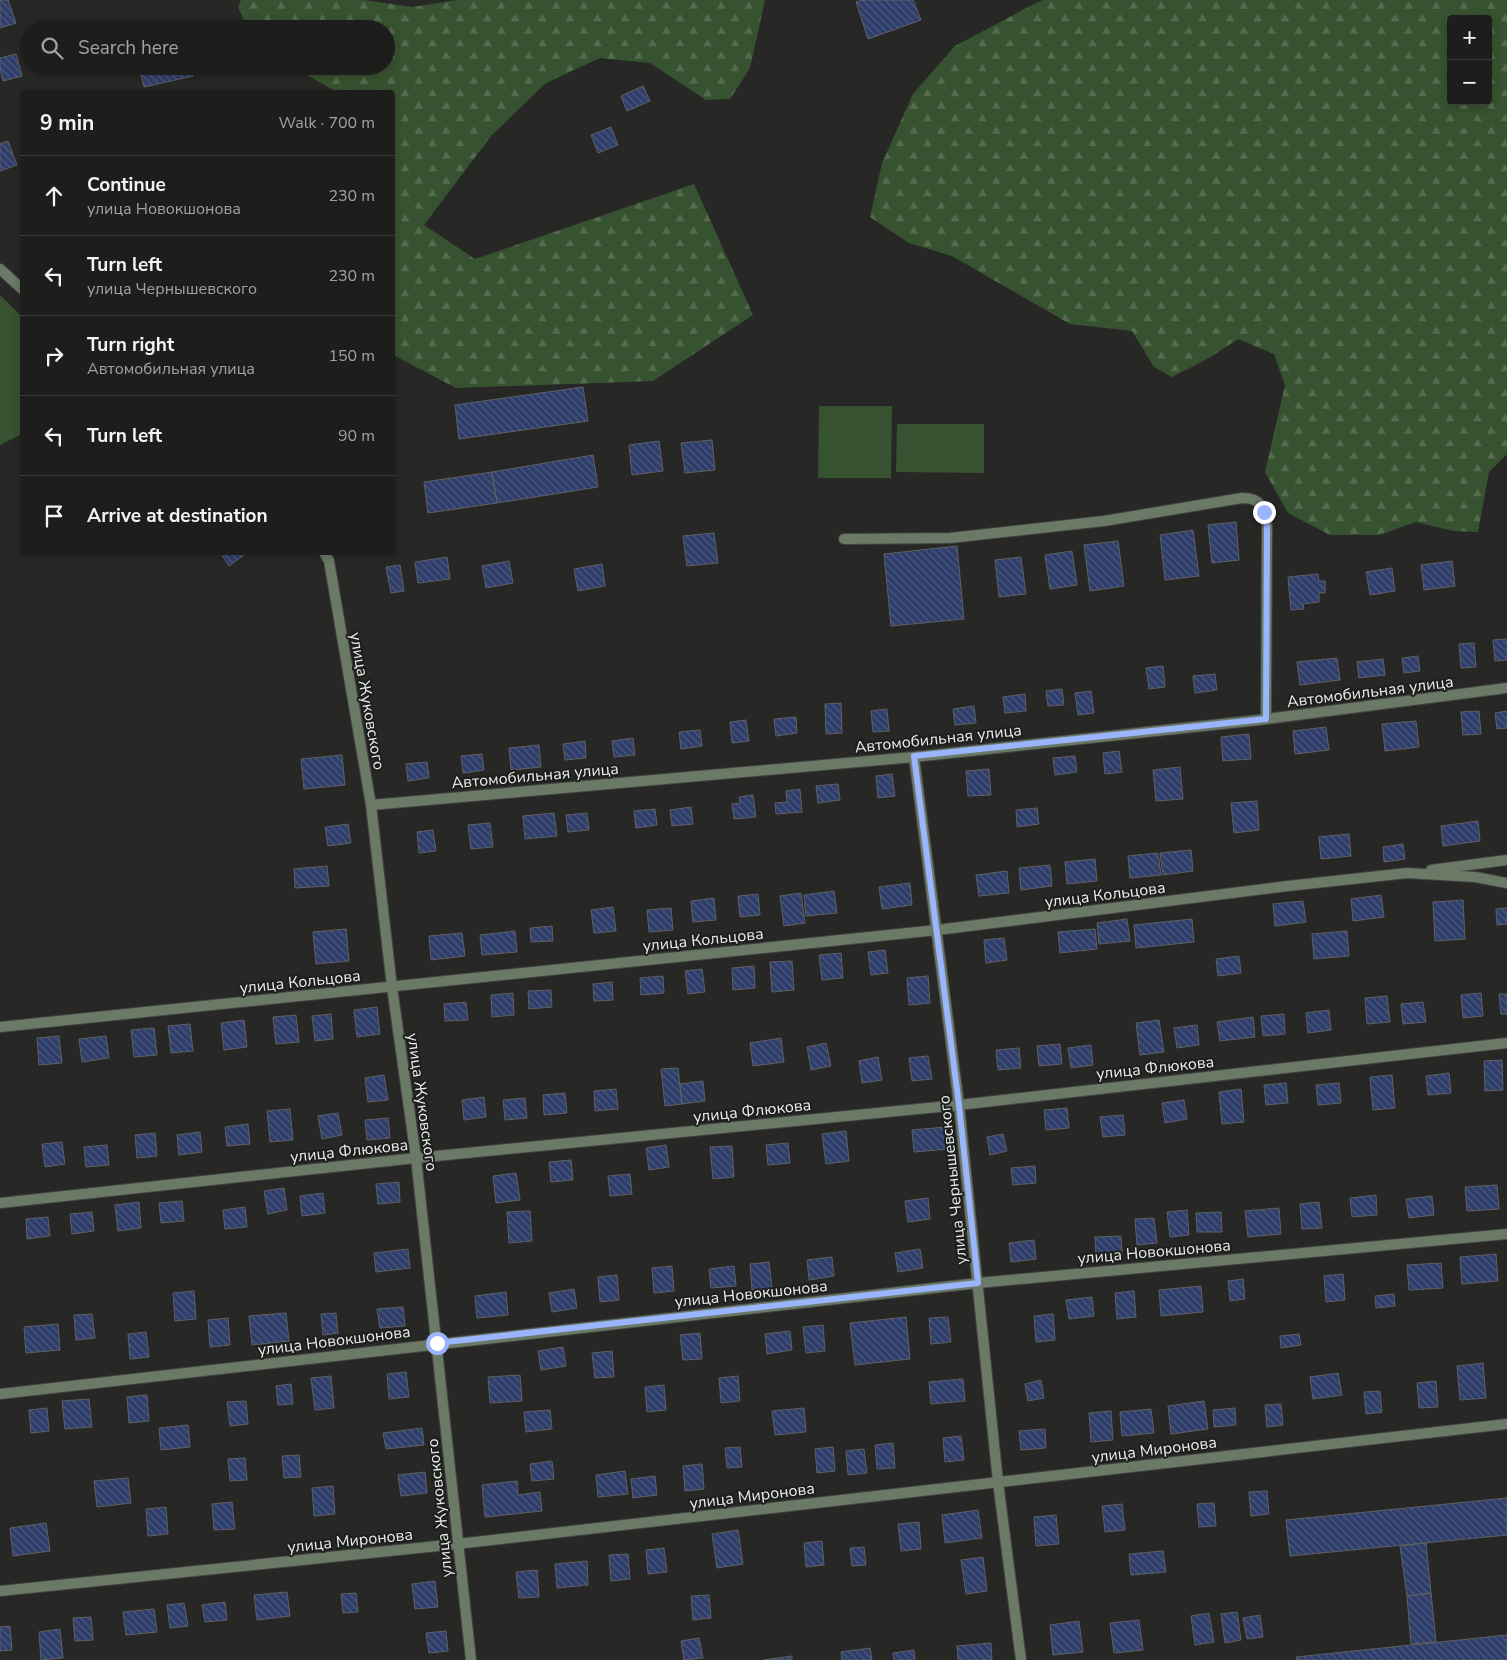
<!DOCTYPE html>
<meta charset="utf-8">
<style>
body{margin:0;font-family:"Nunito Sans",sans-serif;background:#2a2b29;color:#f1f3f6}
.controls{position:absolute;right:15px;top:15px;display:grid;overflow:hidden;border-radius:5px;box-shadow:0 2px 8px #0003}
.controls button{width:45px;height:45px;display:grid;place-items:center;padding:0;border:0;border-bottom:1px solid #3b3c3b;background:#1d1e1c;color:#f1f3f6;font:25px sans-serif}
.stop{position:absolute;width:15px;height:15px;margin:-11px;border:4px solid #9ab5fd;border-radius:50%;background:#fff}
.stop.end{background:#9ab5fd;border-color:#fff;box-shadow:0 1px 5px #0008}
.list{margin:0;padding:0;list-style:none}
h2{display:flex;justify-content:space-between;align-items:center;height:65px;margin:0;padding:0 20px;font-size:21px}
h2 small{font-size:16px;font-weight:400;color:#a0a2a3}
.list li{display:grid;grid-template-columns:32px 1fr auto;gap:15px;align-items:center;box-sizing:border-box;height:80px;padding:0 20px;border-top:1px solid #3b3c3b}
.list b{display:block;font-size:19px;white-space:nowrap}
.list p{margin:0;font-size:16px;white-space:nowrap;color:#a0a2a3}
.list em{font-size:16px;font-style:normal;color:#a0a2a3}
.icon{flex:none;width:28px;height:28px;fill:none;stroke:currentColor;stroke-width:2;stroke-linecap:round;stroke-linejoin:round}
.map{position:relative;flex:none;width:1507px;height:1660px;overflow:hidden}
.search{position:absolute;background:#1d1e1c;box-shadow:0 2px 8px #0003;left:20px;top:20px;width:375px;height:55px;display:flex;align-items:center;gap:12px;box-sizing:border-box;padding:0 18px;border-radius:28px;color:#a0a2a3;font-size:19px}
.panel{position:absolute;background:#1d1e1c;box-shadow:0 2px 8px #0003;left:20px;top:90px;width:375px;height:465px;border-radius:5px}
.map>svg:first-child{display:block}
</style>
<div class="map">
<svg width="1507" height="1660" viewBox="0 0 1507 1660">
<defs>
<pattern id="forest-firs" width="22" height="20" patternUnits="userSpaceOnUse" patternTransform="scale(1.25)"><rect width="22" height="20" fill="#375230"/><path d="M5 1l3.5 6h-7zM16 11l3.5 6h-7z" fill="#546b4e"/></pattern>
<pattern id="building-back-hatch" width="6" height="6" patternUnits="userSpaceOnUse" patternTransform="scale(1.25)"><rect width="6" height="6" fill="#2e3d69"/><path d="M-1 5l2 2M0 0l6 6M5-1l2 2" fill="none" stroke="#4c597f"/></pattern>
</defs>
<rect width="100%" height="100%" fill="#272826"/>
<path fill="url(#forest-firs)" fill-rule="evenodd" d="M241 0H363L413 7 457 0H765L750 68 730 99 706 100 650 63 600 58 546 83 491 136 424 225 475 259 694 184 753 315 653 381 456 388 401 359 392 354V92H337L291 66H386V29H248L238 7Z
M1043 0H1507V454L1489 472 1478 532 1453 531 1416 522 1379 535H1330L1288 513 1265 472 1285 385 1274 354 1238 339 1209 358 1172 377 1154 367 1132 331 1070 324 952 256 909 243 870 217 882 163 913 94 955 46 1032 5ZM1451 19H1488V101H1451Z"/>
<path fill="#375230" d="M0 295 22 317V434L0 445Z
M819 406H892L891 478H818Z
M897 424H984V473L896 472Z"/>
<path fill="url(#building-back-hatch)" stroke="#5f6062" d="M0 0H8L16 23 0 28Z
M863 0H913L921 20 868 39 856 2Z
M16 54 22 76 3 81 0 69V58Z
M190 66 193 76 144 87 139 67Z
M643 86 650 101 627 111 621 96Z
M611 127 618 145 598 153 591 135Z
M8 141 17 165 0 171V144Z
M583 387 588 421 459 439 455 405Z
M712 440 715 470 685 473 681 443Z
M659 441 663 471 632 475 629 445Z
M593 455 598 487 497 503 492 472Z
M492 472 497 503 428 513 424 482Z
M1236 522 1239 560 1212 563 1208 525Z
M1193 530 1199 576 1165 580 1160 535Z
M714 533 718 563 687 566 683 536Z
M1118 541 1124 586 1090 591 1084 545Z
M957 546 964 619 891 626 884 554Z
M1072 551 1077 585 1050 589 1045 555Z
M220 552H248L229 566Z
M447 557 450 579 418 583 415 562Z
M1021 557 1026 594 999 597 995 560Z
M509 561 513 583 486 588 482 566Z
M1452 561 1455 586 1424 590 1421 565Z
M602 564 605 586 578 591 574 569Z
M400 565 404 591 391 593 386 567Z
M1392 568 1395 591 1370 595 1366 572Z
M1318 574 1319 581H1325V593H1319V602L1303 604 1304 609 1291 610 1288 577Z
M1507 639V660L1495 661 1493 640Z
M1474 643 1476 667 1461 668 1459 644Z
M1418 656 1420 671 1404 673 1402 658Z
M1337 658 1340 680 1300 685 1297 662Z
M1383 659 1385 675 1359 678 1357 662Z
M1163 666 1165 687 1149 689 1146 668Z
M1215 674 1217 690 1195 693 1193 676Z
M1062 689 1064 705 1048 706 1046 691Z
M1091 691 1094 713 1078 715 1075 693Z
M1025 694 1026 711 1005 713 1003 697Z
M841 703 842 733 826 734 825 704Z
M974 706 976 723 955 725 953 709Z
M887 709 889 731 873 732 871 711Z
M1479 711 1481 734 1463 735 1461 712Z
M1507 711V728L1497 729 1495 713Z
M796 717 797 733 776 736 774 719Z
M746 720 749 741 732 743 730 722Z
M1416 721 1419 747 1385 751 1382 724Z
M1326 727 1329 750 1295 754 1293 731Z
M700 730 702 746 681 749 679 732Z
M1249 734 1251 759 1223 761 1221 737Z
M633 738 635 755 614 757 612 741Z
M585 741 586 758 565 760 563 744Z
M539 745 541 767 511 770 509 748Z
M1119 751 1122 772 1105 774 1103 753Z
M482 754 484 770 463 773 461 756Z
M342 755 345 785 304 789 301 759Z
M1075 756 1077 772 1055 775 1053 758Z
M427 762 429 778 408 781 406 764Z
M1180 767 1183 799 1156 801 1153 770Z
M989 769 991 795 968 796 966 771Z
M892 774 895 796 878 798 876 776Z
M838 784 840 800 818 803 816 786Z
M800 789 802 812 776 814 775 803 787 802 786 791Z
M753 795 756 817 734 819 732 804 740 803 739 797Z
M1257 801 1259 830 1234 833 1231 803Z
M691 807 693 824 672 826 670 810Z
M1037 808 1039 824 1017 827 1016 810Z
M655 809 657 825 636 828 634 811Z
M554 813 557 836 525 839 523 816Z
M587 813 589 830 568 832 566 815Z
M1478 821 1480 841 1443 846 1441 826Z
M490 823 493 847 471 849 468 825Z
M348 824 351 843 328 846 325 827Z
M433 830 436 851 419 853 417 832Z
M1349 834 1351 856 1321 859 1319 837Z
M1403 844 1405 859 1384 862 1383 847Z
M1191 850 1193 871 1163 875 1160 853Z
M1158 853 1161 875 1130 878 1128 856Z
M1095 859 1097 881 1067 884 1065 862Z
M1050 865 1052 886 1021 890 1019 868Z
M327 866 329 886 295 888 294 869Z
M1007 871 1009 893 979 896 976 875Z
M910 883 912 905 882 909 879 887Z
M834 891 837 913 806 916 804 895Z
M801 893 805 923 784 926 780 896Z
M758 894 760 915 740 917 738 896Z
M1381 895 1384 917 1353 921 1351 899Z
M714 898 716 920 693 922 691 901Z
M1463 900 1465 939 1435 941 1433 902Z
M1303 901 1306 922 1275 926 1273 904Z
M613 907 616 931 594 933 591 910Z
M671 908 673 930 649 932 647 910Z
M1507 908V924L1497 925 1496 909Z
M1127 919 1130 941 1099 944 1097 923Z
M1192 919 1194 942 1136 948 1134 925Z
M552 926 553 941 531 942 530 928Z
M346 929 349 961 316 964 313 932Z
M1095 929 1097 949 1060 953 1058 932Z
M515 931 517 952 482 955 480 935Z
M1347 931 1349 956 1314 959 1312 934Z
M462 933 465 956 431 960 429 936Z
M1004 938 1007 960 986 963 984 940Z
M885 950 888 973 871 975 868 952Z
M841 953 843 978 822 980 819 955Z
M1239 956 1241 973 1218 976 1216 959Z
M792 961 794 990 772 992 770 962Z
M754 966 755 988 733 990 732 968Z
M702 969 705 992 688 994 685 971Z
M663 976 664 993 641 995 640 978Z
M928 976 930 1003 909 1005 907 978Z
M612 982 613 1000 594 1001 593 984Z
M551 990 552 1007 529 1009 528 991Z
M513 993 514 1015 492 1017 491 995Z
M1481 993 1483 1016 1463 1018 1461 995Z
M1499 994H1507V1014H1501Z
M1387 996 1390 1022 1367 1024 1365 998Z
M466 1002 468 1020 445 1021 444 1004Z
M1423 1002 1426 1022 1403 1024 1401 1004Z
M377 1007 380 1034 357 1037 354 1010Z
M1329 1010 1331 1030 1308 1033 1306 1013Z
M331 1014 333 1039 315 1041 312 1016Z
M1284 1014 1285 1034 1263 1036 1261 1016Z
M296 1015 299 1042 276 1044 273 1017Z
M1253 1017 1255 1037 1220 1041 1217 1022Z
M244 1020 247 1047 224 1050 221 1023Z
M1159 1020 1164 1052 1140 1055 1136 1023Z
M190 1024 193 1051 171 1053 168 1026Z
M1197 1025 1199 1045 1177 1048 1174 1028Z
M154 1028 157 1055 134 1057 131 1030Z
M59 1036 62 1063 39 1065 37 1038Z
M106 1036 109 1058 82 1062 79 1039Z
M781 1038 784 1062 753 1066 750 1043Z
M826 1043 831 1066 811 1070 807 1047Z
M1060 1044 1062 1064 1039 1066 1037 1046Z
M1091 1045 1093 1065 1071 1068 1068 1048Z
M1019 1048 1021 1068 998 1070 996 1050Z
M928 1056 932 1079 912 1081 909 1058Z
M878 1057 882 1080 862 1083 859 1061Z
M1502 1060 1503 1090 1485 1091 1484 1061Z
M678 1068 682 1104 665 1106 661 1069Z
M1449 1073 1451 1093 1428 1095 1426 1076Z
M384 1075 388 1100 368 1102 365 1078Z
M1392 1075 1395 1108 1373 1110 1370 1077Z
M703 1081 705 1101 682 1104 680 1084Z
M1286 1083 1288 1103 1266 1105 1264 1085Z
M1339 1083 1341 1103 1318 1105 1316 1085Z
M616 1089 618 1109 595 1111 594 1091Z
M1241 1089 1244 1122 1222 1124 1219 1092Z
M565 1093 567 1113 544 1115 543 1095Z
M484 1097 486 1117 464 1120 462 1100Z
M525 1098 527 1118 505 1120 503 1100Z
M1184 1100 1187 1119 1165 1123 1162 1103Z
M1067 1108 1069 1128 1046 1130 1044 1110Z
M290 1109 293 1140 270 1142 267 1111Z
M338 1113 342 1135 322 1139 318 1116Z
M1123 1115 1125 1135 1103 1137 1100 1117Z
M388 1118 390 1138 367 1140 365 1120Z
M248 1124 250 1144 227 1146 225 1127Z
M946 1127 948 1149 914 1152 912 1130Z
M846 1131 849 1161 826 1164 822 1134Z
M200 1132 202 1152 179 1155 177 1135Z
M155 1133 157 1156 137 1158 135 1135Z
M1003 1134 1007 1151 990 1155 987 1137Z
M62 1142 65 1164 45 1167 42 1144Z
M788 1143 790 1163 768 1165 766 1145Z
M107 1145 109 1165 86 1167 84 1147Z
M666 1145 669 1167 649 1170 646 1148Z
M732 1146 734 1177 713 1179 710 1147Z
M571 1160 573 1180 551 1182 549 1162Z
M1035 1166 1036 1183 1013 1185 1011 1168Z
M516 1173 520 1200 496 1203 493 1176Z
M630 1174 632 1194 610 1196 608 1176Z
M399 1182 400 1202 378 1204 376 1184Z
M1497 1185 1499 1209 1467 1211 1465 1187Z
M284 1188 287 1210 268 1214 264 1191Z
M323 1193 325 1213 302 1216 300 1196Z
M1376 1195 1377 1215 1352 1217 1350 1198Z
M1432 1196 1434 1215 1409 1218 1406 1199Z
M928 1198 930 1219 908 1222 905 1201Z
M182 1201 184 1221 161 1223 159 1203Z
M139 1202 141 1228 118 1231 115 1205Z
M1319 1202 1322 1228 1302 1229 1300 1204Z
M245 1207 247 1227 225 1229 223 1210Z
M1279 1208 1281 1234 1248 1237 1245 1211Z
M1187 1210 1189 1235 1170 1237 1167 1212Z
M530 1211 532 1241 509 1243 507 1212Z
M92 1212 94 1231 72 1234 70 1214Z
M1221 1212 1222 1232H1197L1196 1213Z
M48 1217 50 1236 27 1239 26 1219Z
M1154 1218 1157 1243 1137 1245 1135 1219Z
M1121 1236 1122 1255 1096 1256 1095 1237Z
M1034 1240 1036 1259 1011 1262 1009 1243Z
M408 1249 410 1268 376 1272 374 1253Z
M920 1249 923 1268 898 1272 895 1253Z
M1496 1254 1498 1281 1462 1284 1460 1257Z
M832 1257 834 1276 809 1280 807 1260Z
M769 1262 772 1288 752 1290 750 1264Z
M1441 1263 1443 1288 1409 1290 1407 1265Z
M672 1266 674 1291 654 1293 652 1268Z
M734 1266 736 1286 711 1288 709 1269Z
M1343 1274 1345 1300 1326 1302 1324 1276Z
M617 1275 619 1300 600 1302 598 1277Z
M1243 1279 1245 1299 1230 1301 1228 1281Z
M1201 1286 1203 1312 1161 1316 1159 1290Z
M574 1289 577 1308 552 1312 549 1293Z
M194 1291 196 1319 175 1321 173 1293Z
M1134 1291 1136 1317 1117 1319 1115 1293Z
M506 1292 508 1315 477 1318 475 1296Z
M1394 1294 1395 1306 1376 1308 1375 1296Z
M1092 1297 1094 1316 1069 1319 1066 1300Z
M403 1307 405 1326 380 1328 377 1309Z
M286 1313 289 1341 252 1345 249 1316Z
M336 1313 338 1333 323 1335 321 1314Z
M92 1314 95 1338 76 1340 74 1315Z
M1053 1314 1055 1340 1036 1342 1034 1316Z
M906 1317 910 1359 855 1365 850 1323Z
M948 1317 951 1342 931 1344 929 1318Z
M228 1318 230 1345 210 1347 208 1320Z
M58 1324 60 1350 26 1353 24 1327Z
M823 1325 825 1351 806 1353 803 1327Z
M790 1331 792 1350 767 1354 765 1334Z
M146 1332 149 1357 130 1359 128 1334Z
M700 1333 702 1359 683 1360 680 1335Z
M1299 1334 1301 1345 1281 1348 1280 1336Z
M563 1347 566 1366 541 1370 538 1351Z
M612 1351 614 1377 595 1378 592 1353Z
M1483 1363 1486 1398 1460 1400 1457 1366Z
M406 1372 409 1397 389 1399 387 1374Z
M1338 1373 1342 1395 1313 1399 1310 1377Z
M520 1375 522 1401 490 1403 488 1377Z
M331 1376 334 1408 315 1410 311 1378Z
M738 1376 740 1401 721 1403 719 1378Z
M963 1379 965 1401 931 1404 929 1382Z
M1041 1380 1044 1398 1028 1401 1025 1384Z
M1436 1381 1438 1407 1419 1408 1417 1383Z
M291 1384 293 1404 278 1405 276 1386Z
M664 1385 666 1410 647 1412 645 1387Z
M1380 1391 1382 1412 1366 1414 1364 1392Z
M147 1395 149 1421 129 1423 127 1397Z
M89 1399 92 1427 65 1429 62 1401Z
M246 1401 248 1424 230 1426 227 1402Z
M1204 1401 1208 1429 1171 1434 1168 1406Z
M1281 1404 1283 1425 1267 1427 1265 1405Z
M47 1408 49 1431 31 1433 29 1410Z
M804 1408 806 1432 775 1435 772 1411Z
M1235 1408 1236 1425 1214 1427 1213 1410Z
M1151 1409 1154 1433 1122 1436 1120 1412Z
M550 1410 552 1429 526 1432 524 1412Z
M1111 1411 1113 1440 1091 1442 1089 1413Z
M188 1425 190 1447 161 1450 159 1428Z
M422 1428 424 1445 386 1449 383 1433Z
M1045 1429 1046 1448 1021 1450 1019 1431Z
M961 1436 964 1460 945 1462 943 1438Z
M893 1443 895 1468 877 1469 875 1445Z
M740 1447 742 1467 727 1468 725 1448Z
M833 1447 835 1471 817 1473 815 1449Z
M864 1449 867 1473 848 1475 846 1451Z
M299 1455 301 1477 284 1478 282 1456Z
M245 1458 247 1480 230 1481 228 1459Z
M552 1461 554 1479 532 1481 530 1464Z
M702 1464 704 1489 685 1491 683 1466Z
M625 1471 628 1494 598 1497 596 1475Z
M425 1472 427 1493 401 1496 398 1475Z
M655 1476 657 1495 633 1498 631 1479Z
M128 1478 131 1503 97 1507 94 1481Z
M517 1481 518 1495 540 1492 542 1511 485 1517 482 1485Z
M333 1486 335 1514 314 1516 312 1488Z
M1267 1491 1269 1514 1251 1516 1249 1492Z
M1507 1498V1535L1290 1556 1286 1520Z
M232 1502 235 1529 214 1530 212 1504Z
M1214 1503 1216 1526 1199 1527 1197 1504Z
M1122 1504 1125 1530 1105 1532 1102 1506Z
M166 1507 168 1534 148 1536 146 1509Z
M978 1510 982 1538 945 1543 942 1515Z
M1056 1515 1059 1544 1036 1546 1034 1517Z
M919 1522 921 1549 901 1551 898 1524Z
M46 1523 50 1551 13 1556 10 1528Z
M738 1530 743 1564 717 1568 712 1534Z
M822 1541 824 1565 806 1567 804 1543Z
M1426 1543 1431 1593 1407 1596 1400 1546Z
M864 1547 866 1565 852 1566 850 1548Z
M664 1548 667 1572 648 1574 646 1550Z
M1163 1551 1166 1572 1131 1575 1129 1554Z
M628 1554 630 1579 611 1581 609 1555Z
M983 1557 987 1591 966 1594 961 1560Z
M587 1561 588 1585 557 1588 555 1564Z
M537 1570 539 1597 519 1598 516 1572Z
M435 1581 438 1607 415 1609 412 1584Z
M287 1592 290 1616 257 1620 254 1595Z
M356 1593 358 1612 343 1613 341 1594Z
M1431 1593 1436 1642 1411 1644 1407 1596Z
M709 1595 711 1618 693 1620 691 1596Z
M225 1602 227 1620 205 1622 202 1605Z
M184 1603 188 1626 170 1628 167 1605Z
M154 1609 157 1632 126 1635 123 1612Z
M1237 1612 1241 1640 1225 1643 1221 1614Z
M1209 1613 1214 1642 1195 1645 1191 1616Z
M1260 1615 1263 1637 1247 1639 1243 1618Z
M91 1617 93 1640 75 1641 73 1618Z
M1139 1620 1143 1650 1114 1653 1110 1623Z
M1079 1621 1083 1652 1053 1655 1050 1625Z
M10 1626 12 1650 0 1651V1627Z
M60 1629 63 1658 41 1660 39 1632Z
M446 1631 448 1651 429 1653 426 1633Z
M1507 1635V1660H1297L1296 1657Z
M699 1638 703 1658 684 1660 681 1641Z
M991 1643 992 1660H958L957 1646Z
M870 1648 872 1660H842L841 1652Z
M914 1650 915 1660H894L893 1653Z
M792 1656V1660H763Z"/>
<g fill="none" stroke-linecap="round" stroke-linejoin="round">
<defs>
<path id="minor" d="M0 269 22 289
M844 539 950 538 1104 521 1242 498C1263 498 1264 509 1267 526L1266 719
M324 552 329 561 371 805 392 987 416 1158 471 1660
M914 757 959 1105 998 1482 1021 1660
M371 805 914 757 1259 720 1507 688
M1431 870 1507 860
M0 1027 937 930 1288 886 1407 873 1475 877 1507 883
M0 1203 416 1158 959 1105 1507 1043
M0 1394 978 1283 1507 1234
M0 1591 457 1544 1507 1424"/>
</defs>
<use href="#minor" stroke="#424342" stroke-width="12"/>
<use href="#minor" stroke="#6a7a66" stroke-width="10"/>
</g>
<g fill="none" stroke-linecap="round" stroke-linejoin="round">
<path stroke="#9ab5fd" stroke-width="6" d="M437 1343 978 1283 959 1105 914 756 1266 719 1267 526 1264 512"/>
</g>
<g text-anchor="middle" stroke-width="4" stroke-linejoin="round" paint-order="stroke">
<g font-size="16" fill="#ebeceb" stroke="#1d1f1d">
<text transform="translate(1370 691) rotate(-7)" y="6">Автомобильная улица</text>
<text transform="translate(368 701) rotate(80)" y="6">улица Жуковского</text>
<text transform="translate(938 738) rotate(-6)" y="6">Автомобильная улица</text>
<text transform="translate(535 775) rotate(-5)" y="6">Автомобильная улица</text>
<text transform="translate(1105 894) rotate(-7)" y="6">улица Кольцова</text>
<text transform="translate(703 939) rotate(-6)" y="6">улица Кольцова</text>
<text transform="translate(300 981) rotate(-6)" y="6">улица Кольцова</text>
<text transform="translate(1155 1067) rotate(-6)" y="6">улица Флюкова</text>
<text transform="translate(423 1102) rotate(82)" y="6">улица Жуковского</text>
<text transform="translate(752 1110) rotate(-6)" y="6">улица Флюкова</text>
<text transform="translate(349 1150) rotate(-6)" y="6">улица Флюкова</text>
<text transform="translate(952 1180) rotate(-96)" y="6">улица Чернышевского</text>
<text transform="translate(1154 1251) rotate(-5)" y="6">улица Новокшонова</text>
<text transform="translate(751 1293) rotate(-6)" y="6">улица Новокшонова</text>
<text transform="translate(334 1340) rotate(-7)" y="6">улица Новокшонова</text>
<text transform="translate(1154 1449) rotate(-7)" y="6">улица Миронова</text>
<text transform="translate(752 1495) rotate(-7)" y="6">улица Миронова</text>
<text transform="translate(439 1508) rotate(-96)" y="6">улица Жуковского</text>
<text transform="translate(350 1540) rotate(-6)" y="6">улица Миронова</text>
</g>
</g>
</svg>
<div class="controls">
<button>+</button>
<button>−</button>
</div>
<div class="stop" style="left:437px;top:1343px"></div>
<div class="stop end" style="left:1264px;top:512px"></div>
<div class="search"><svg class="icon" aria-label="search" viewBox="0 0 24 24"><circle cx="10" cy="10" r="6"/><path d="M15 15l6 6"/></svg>Search here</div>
<section class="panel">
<h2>9 min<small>Walk · 700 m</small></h2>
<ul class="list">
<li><svg class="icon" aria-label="ahead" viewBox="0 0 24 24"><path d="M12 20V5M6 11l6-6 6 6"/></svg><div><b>Continue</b><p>улица Новокшонова</p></div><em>230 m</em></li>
<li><svg class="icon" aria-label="left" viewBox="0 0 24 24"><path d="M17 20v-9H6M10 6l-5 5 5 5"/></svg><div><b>Turn left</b><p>улица Чернышевского</p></div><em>230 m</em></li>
<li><svg class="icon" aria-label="right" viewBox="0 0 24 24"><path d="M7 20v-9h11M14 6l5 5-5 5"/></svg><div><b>Turn right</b><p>Автомобильная улица</p></div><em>150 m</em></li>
<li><svg class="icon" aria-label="left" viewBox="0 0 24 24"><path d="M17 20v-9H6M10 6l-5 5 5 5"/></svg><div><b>Turn left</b></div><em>90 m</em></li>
<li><svg class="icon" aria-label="arrive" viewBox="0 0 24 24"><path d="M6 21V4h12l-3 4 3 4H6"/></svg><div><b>Arrive at destination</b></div></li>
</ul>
</section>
</div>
